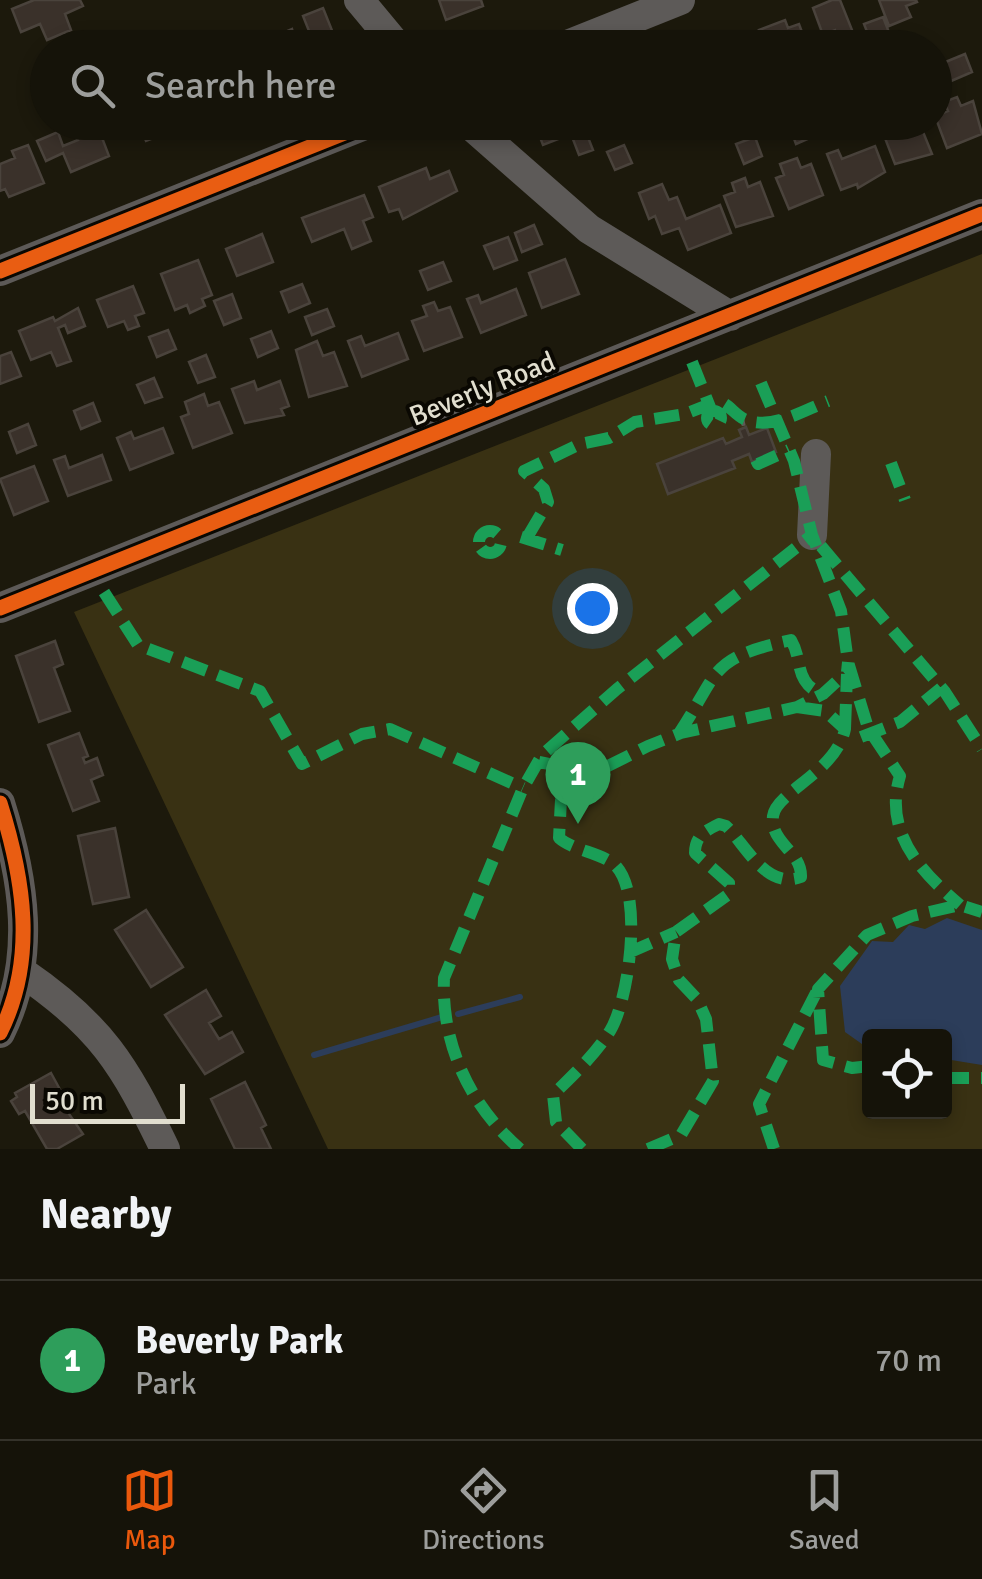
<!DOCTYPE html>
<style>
body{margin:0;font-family:Signika,sans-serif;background:#1e1c12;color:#f1f3f6}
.controls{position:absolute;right:30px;bottom:30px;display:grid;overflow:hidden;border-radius:10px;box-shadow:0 5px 15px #0003}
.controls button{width:90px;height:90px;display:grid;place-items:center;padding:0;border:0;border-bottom:2px solid #34322a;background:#151309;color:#f1f3f6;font:50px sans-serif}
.scale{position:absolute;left:30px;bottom:25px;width:155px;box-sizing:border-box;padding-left:10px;border:5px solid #e1decf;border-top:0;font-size:28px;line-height:35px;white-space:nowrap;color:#e1decf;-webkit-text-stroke:8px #0a0802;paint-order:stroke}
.you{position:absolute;left:592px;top:608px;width:35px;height:35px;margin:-25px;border:8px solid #fff;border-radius:50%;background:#1a73e8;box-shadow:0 0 0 15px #1a73e833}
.badge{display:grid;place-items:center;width:65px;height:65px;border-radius:50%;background:#ea580c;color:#fff;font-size:32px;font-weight:700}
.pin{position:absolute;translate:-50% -82px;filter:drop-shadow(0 2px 5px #0008)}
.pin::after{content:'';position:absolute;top:52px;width:35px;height:30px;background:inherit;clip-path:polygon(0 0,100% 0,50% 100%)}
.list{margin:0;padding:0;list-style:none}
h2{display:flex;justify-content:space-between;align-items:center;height:130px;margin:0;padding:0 40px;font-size:42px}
h2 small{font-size:32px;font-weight:400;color:#9d9e9c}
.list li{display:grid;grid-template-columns:65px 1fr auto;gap:30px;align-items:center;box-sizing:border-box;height:160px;padding:0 40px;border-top:2px solid #34322a}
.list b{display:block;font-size:38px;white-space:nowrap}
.list p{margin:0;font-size:32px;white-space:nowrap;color:#9d9e9c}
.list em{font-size:32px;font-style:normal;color:#9d9e9c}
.icon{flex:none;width:55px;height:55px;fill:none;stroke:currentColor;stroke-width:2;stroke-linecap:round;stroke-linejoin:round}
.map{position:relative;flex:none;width:982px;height:1149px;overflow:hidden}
.search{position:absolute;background:#151309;box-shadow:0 5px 15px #0003;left:30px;right:30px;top:30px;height:110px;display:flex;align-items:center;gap:25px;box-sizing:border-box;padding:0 35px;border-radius:55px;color:#9d9e9c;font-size:38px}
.sheet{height:290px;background:#151309}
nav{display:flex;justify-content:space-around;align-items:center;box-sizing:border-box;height:140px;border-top:2px solid #34322a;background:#151309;font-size:28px;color:#9d9e9c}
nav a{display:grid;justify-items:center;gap:5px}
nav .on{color:#ea580c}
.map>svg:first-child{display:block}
</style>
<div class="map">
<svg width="982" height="1149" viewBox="0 0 982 1149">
<rect width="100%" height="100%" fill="#1c190c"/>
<path fill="#393113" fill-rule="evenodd" d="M982 254V1149H328L74 612ZM870 1036H944V1112H870Z"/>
<path fill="#2c3d5a" d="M947 918 982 930V1065L945 1059 944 1036H870L869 1049 845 1032 840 986 872 941 893 942 909 925 925 929Z"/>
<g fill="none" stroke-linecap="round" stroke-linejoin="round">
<path stroke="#2c3d5a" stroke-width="6" d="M458 1014 520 997
M314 1055 442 1017"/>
</g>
<path fill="#3a312a" stroke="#4a433c" stroke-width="2.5" d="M34 0H80L83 6 65 14 71 30 47 40 40 24 21 32 12 9Z
M439 0H481L483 6 446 20Z
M832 0H840L854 35 840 41 835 30 823 35 813 8Z
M879 0H916L917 2 906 6 911 17 889 26Z
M323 8 339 48H280L276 36 292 29 294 37 303 34 307 44 313 41 303 16Z
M883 17 890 35 871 42 864 24Z
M785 20 788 28 799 24 808 48H766L759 30Z
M965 54 972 72 951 81 943 63Z
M957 97 961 106 973 101 982 134 947 148 935 116 948 111 944 102Z
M96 122 109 156 71 172 63 153 46 161 37 141 58 132 63 146 78 140 74 130Z
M138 122H189L190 124 146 141Z
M534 122H582L593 150 579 155 571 134 543 145Z
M806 122 812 137 796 144 789 125Z
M892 122H919L932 154 895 164 883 133 894 128Z
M755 137 762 156 744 164 736 144Z
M28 145 44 183 9 197 5 189 0 191V164L15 158 12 151Z
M624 145 632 163 615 170 607 152Z
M875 146 885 172 858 188 857 184 841 190 827 154 838 150 842 159Z
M797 158 801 168 811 164 823 195 789 209 776 178 784 175 780 164Z
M426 168 430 179 449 171 457 191 403 219 399 209 389 212 379 187Z
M745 178 748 187 760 182 773 216 736 227 724 196 735 192 732 183Z
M662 184 669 200 677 197 686 219 720 205 731 233 688 250 679 228 662 234 655 216 649 219 639 193Z
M364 195 373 217 363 221 371 241 352 249 344 229 312 242 302 218Z
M534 225 542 244 522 252 515 233Z
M262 234 273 262 237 276 226 249Z
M508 237 517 260 494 269 484 246Z
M565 259 579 294 542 308 529 273Z
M198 260 212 295 202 299 205 306 190 313 187 305 175 310 161 274Z
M443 262 451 281 428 290 420 271Z
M302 284 310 303 289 312 281 292Z
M133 286 144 313 135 316 139 326 128 330 124 321 108 327 97 300Z
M516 289 526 315 481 333 467 299 478 295 481 303Z
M232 294 241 318 224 325 214 301Z
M434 302 438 311 450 307 462 337 424 351 412 321 427 316 423 306Z
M78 308 85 326 68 333 65 325 58 328 71 361 57 366 51 352 31 360 19 331 53 317 55 321Z
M327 309 334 326 312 335 305 317Z
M168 330 176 349 157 357 149 337Z
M271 331 278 348 258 357 251 339Z
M398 333 408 359 362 377 348 341 361 336 365 346Z
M317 341 323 356 334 352 347 386 309 397 296 350Z
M11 352 21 376 0 384V356Z
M206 355 215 377 198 383 189 362Z
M154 378 162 397 145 403 137 385Z
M254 381 257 390 280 381 289 406 281 409 284 415 245 423 232 389Z
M204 394 208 406 219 402 232 433 193 448 181 417 189 414 185 402Z
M93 403 100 421 81 429 74 411Z
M28 424 36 445 17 453 9 432Z
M746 427 749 435 767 428 776 452 752 462 749 454 732 461 735 468 668 494 657 464 723 438 726 444 742 437 739 430Z
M163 428 173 453 130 470 117 438 131 432 134 439Z
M102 455 111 480 68 496 54 460 65 456 69 468Z
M34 466 48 501 14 515 0 479Z
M55 641 63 664 54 668 70 711 39 722 16 656Z
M79 733 88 756 83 758 85 763 97 758 103 775 91 780 99 801 73 811 48 745Z
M115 828 129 897 93 904 78 836Z
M146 910 183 967 151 987 115 930Z
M206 990 221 1016 209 1023 219 1039 232 1032 243 1052 205 1074 165 1015Z
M51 1073 63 1095 58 1098 83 1134 57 1149H47L25 1111 19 1114 11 1101 17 1097 15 1093Z
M245 1082 266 1125 261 1128 271 1149H235L211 1099Z"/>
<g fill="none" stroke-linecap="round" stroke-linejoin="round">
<path stroke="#5c5854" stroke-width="4" stroke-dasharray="8 8" stroke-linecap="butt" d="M742 418 744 427"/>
<path stroke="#5d5a58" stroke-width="30" d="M359 0 399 48
M560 48 680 0
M467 122 589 229 730 316
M0 271 372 122
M812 535 816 454
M0 608 982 214
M0 803C24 879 37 959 0 1033
M22 972C101 1026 124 1064 165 1149"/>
<path stroke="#1a9f57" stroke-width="12" stroke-dasharray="25 12" stroke-linecap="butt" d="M692 362 712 412
M761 383 794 461 812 535 841 611 848 662 868 728 900 776C883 832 921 872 960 905
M707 418a7 7 0 1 1 14 0a7 7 0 1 1-14 0Z
M756 460 758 464 789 450
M891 463 905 500
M479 542a11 11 0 1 1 22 0a11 11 0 1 1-22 0Z
M528 536 548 502 544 489 524 471 580 444 609 438 635 422 685 414 718 401C729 404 734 414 744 419 771 431 802 411 828 401
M521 537 562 550
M821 546 945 692 982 749
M104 592 138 645 260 691 302 764 362 734 390 729 523 788
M845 729 847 674
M678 735C721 670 707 659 791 640 804 662 793 683 823 694
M861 737 900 722 941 688
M539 762 594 773
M628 953 676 932
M870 1066 852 1068 823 1060 818 989 867 935 912 916 960 905 982 912
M944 1078H982
M520 1149C470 1106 441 1044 444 978L523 788 542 755 617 689 812 535
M582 1149 556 1122 553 1095C573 1075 595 1055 610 1031 629 1000 644 893 615 865 600 852 574 851 559 838L561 800 594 773 648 746 681 733 797 707 823 694 847 672 848 662
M648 1149 681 1135 713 1081 706 1019 697 999 679 980 672 959 676 932 729 894V883L695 853C695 836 705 831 719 824L726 826C745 844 766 890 801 877 802 851 770 844 773 816 776 792 836 772 845 729L825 711 797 707
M774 1149 759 1104 817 991"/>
<defs>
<path id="cycleway" d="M0 271 372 122
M0 608 982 214
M0 803C24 879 37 959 0 1033"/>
</defs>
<use href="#cycleway" stroke="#0a0802" stroke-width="21"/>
<use href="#cycleway" stroke="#e95d12" stroke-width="15"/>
</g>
<g text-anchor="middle" stroke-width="8" stroke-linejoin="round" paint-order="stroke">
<g font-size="28" fill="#e1decf" stroke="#0a0802">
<text transform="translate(482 388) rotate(-22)" y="10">Beverly Road</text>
</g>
</g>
</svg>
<div class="controls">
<button><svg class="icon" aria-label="locate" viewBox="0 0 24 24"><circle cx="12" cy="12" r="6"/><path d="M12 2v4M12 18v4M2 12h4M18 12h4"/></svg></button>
</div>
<div class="scale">50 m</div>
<div class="you"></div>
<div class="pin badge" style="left:578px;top:824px;background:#2e9e5b">1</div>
<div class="search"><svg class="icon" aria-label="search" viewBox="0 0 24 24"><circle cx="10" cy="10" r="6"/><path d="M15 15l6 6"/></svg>Search here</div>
</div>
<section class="sheet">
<h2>Nearby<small></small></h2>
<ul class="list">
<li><span class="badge" style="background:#2e9e5b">1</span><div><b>Beverly Park</b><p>Park</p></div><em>70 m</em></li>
</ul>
</section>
<nav>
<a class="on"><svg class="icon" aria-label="map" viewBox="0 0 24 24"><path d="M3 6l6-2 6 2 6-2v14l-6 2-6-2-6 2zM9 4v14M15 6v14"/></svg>Map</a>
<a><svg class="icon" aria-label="directions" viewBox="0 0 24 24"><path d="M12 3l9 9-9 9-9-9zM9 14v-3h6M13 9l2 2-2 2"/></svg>Directions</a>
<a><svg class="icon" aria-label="saved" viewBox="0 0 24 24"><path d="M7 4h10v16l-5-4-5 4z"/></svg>Saved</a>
</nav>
